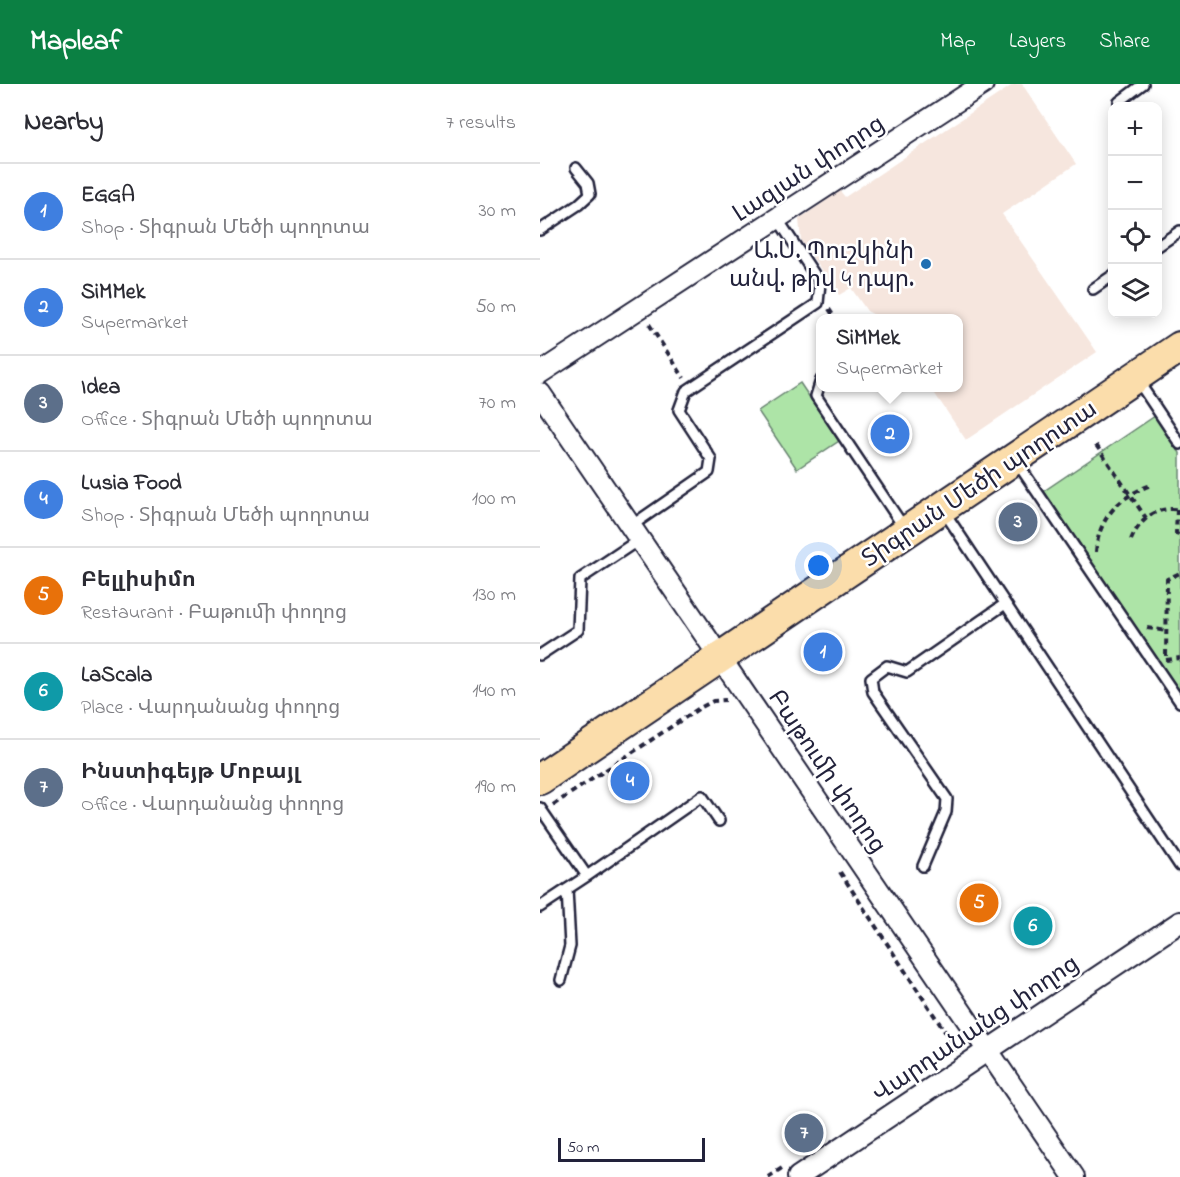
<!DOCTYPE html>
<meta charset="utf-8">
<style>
body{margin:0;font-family:"Indie Flower","Noto Sans Armenian",sans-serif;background:#f7f7f7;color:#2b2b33}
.controls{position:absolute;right:18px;top:18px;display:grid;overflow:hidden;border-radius:12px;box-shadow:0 3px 15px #0003}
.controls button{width:54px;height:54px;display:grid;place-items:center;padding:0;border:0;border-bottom:2px solid #e1e1e2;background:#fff;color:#2b2b33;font:30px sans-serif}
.scale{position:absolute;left:18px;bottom:15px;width:147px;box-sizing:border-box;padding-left:6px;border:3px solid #22223b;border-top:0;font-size:16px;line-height:21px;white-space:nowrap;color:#22223b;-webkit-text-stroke:4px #fff;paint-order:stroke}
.you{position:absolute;left:279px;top:482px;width:21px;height:21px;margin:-15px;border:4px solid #fff;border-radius:50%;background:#1a73e8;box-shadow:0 0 0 9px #1a73e833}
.badge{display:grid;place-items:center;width:39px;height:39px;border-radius:50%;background:#0b8043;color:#fff;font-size:20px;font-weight:700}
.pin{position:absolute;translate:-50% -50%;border:3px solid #fff;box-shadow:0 2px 6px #0006}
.popup{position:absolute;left:276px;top:230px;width:147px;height:78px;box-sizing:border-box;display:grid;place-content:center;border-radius:12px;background:#fff;filter:drop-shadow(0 2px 4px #0005);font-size:20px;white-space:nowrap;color:#7c7c81}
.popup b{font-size:22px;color:#2b2b33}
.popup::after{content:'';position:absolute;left:50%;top:100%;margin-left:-12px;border:12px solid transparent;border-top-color:#fff}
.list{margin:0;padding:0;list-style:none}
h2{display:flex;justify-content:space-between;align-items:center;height:78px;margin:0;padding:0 24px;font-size:26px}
h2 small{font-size:20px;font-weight:400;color:#7c7c81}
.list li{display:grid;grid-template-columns:39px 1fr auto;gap:18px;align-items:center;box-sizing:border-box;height:96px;padding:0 24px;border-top:2px solid #e1e1e2}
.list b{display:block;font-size:22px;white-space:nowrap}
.list p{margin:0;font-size:20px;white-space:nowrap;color:#7c7c81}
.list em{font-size:20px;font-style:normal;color:#7c7c81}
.icon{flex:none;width:33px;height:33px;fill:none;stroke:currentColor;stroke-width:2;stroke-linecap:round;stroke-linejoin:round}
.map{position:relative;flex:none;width:640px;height:1093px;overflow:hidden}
header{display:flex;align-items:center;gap:36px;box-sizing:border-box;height:84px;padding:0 30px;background:#0b8043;color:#fff}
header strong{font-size:28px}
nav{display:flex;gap:33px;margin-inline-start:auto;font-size:21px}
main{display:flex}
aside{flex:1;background:#fff}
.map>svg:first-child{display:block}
</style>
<header>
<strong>Mapleaf</strong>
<nav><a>Map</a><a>Layers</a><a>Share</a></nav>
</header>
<main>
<aside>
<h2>Nearby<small>7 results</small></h2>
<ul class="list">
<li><span class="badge" style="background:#3f7fe0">1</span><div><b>EGGA</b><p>Shop · Տիգրան Մեծի պողոտա</p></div><em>30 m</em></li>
<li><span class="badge" style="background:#3f7fe0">2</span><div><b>SiMMek</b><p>Supermarket</p></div><em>50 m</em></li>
<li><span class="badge" style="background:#5c6f8a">3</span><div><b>Idea</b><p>Office · Տիգրան Մեծի պողոտա</p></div><em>70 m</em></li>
<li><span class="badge" style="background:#3f7fe0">4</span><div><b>Lusia Food</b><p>Shop · Տիգրան Մեծի պողոտա</p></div><em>100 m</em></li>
<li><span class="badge" style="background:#e8710a">5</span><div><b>Բելլիսիմո</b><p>Restaurant · Բաթումի փողոց</p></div><em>130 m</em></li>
<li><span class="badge" style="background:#0f9aa8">6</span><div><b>LaScala</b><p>Place · Վարդանանց փողոց</p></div><em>140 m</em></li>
<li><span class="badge" style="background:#5c6f8a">7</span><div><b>Ինստիգեյթ Մոբայլ</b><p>Office · Վարդանանց փողոց</p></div><em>190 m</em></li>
</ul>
</aside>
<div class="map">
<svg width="640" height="1093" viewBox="0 0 640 1093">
<rect width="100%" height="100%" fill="#fff"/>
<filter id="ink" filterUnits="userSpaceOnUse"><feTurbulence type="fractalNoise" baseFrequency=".0167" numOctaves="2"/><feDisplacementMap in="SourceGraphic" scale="12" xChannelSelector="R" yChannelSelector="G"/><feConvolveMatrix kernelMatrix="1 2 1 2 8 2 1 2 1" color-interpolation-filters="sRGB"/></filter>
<g filter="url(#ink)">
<path fill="#f6e6de" d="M474 0H482L536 80 462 130 557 268 426 356 391 304H419V234H340L327 227 311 204 299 211 261 157 259 135 300 107 305 113Z"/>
<path fill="#ade4a7" stroke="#688371" stroke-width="1.5" d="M260 299 299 357 257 385 218 327Z
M615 332 640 369V608L504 407Z"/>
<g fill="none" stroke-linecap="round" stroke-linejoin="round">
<defs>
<path id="lane" d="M579 18 603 0
M0 146 38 121 50 110 48 99 36 84
M618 162 640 147
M553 205 572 192
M281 296 276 312 365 445
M598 297 640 360
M476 377 640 618
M403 426 640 782
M91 442 169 388 171 375 139 326 146 307 278 219 280 199 237 134
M0 571 38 546 40 495 100 455
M0 724 47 792 162 712 179 737
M383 782 406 728 407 715 333 608 331 594 347 582 367 588 465 520
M0 823 47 792
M21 896 30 862 27 805"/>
<path id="street" d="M0 289 443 0
M0 309 534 1093
M258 1093 640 838"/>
<path id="primary" d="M0 695 640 263"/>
</defs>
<use href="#lane" stroke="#22223b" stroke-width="14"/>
<use href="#street" stroke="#22223b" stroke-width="24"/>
<use href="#primary" stroke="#22223b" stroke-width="34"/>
<path stroke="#22223b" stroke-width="4" stroke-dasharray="6 4.5" stroke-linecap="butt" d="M289 225 295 234
M109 240 144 294
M556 361 606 434
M637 425 636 449 640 453
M591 456C599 436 617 421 640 426
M556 468C558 434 580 412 611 401
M607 544 627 547
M626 572 627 495 640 489
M626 576 640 574
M13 721 158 625 173 617 186 616
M300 788 417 966
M228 1093 242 1084"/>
<use href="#lane" stroke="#fff" stroke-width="9"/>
<use href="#street" stroke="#fff" stroke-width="20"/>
<use href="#primary" stroke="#fbddab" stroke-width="30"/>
</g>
</g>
<circle fill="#1f6fb2" stroke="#fff" stroke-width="2" cx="386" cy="180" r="6"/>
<g text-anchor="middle" stroke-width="5" stroke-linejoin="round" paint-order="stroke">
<g font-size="24" fill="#22223b" stroke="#fff">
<text transform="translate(268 84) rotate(-33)" y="8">Լազյան փողոց</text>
<text transform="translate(439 399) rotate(-34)" y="8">Տիգրան Մեծի պողոտա</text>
<text transform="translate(288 687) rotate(56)" y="8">Բաթումի փողոց</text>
<text transform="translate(435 944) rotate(-34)" y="8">Վարդանանց փողոց</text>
</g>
<g font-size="24" fill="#22223b" stroke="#fff" text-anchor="end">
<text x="374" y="174">Ա.Ս. Պուշկինի<tspan x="374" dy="28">անվ. թիվ 4 դպր.</tspan></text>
</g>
</g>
</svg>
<div class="controls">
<button>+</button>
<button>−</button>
<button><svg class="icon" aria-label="locate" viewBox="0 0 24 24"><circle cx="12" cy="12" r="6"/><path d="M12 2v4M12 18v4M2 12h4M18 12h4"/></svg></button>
<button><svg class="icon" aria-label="layers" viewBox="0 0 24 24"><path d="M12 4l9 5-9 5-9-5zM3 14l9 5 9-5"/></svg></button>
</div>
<div class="scale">50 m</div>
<div class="you"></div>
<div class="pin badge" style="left:283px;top:568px;background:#3f7fe0">1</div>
<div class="pin badge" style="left:350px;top:350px;background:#3f7fe0">2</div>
<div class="popup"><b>SiMMek</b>Supermarket</div>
<div class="pin badge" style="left:478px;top:438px;background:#5c6f8a">3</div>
<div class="pin badge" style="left:90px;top:697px;background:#3f7fe0">4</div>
<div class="pin badge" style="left:439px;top:819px;background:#e8710a">5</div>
<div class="pin badge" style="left:493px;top:842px;background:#0f9aa8">6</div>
<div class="pin badge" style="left:264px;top:1049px;background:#5c6f8a">7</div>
</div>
</main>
